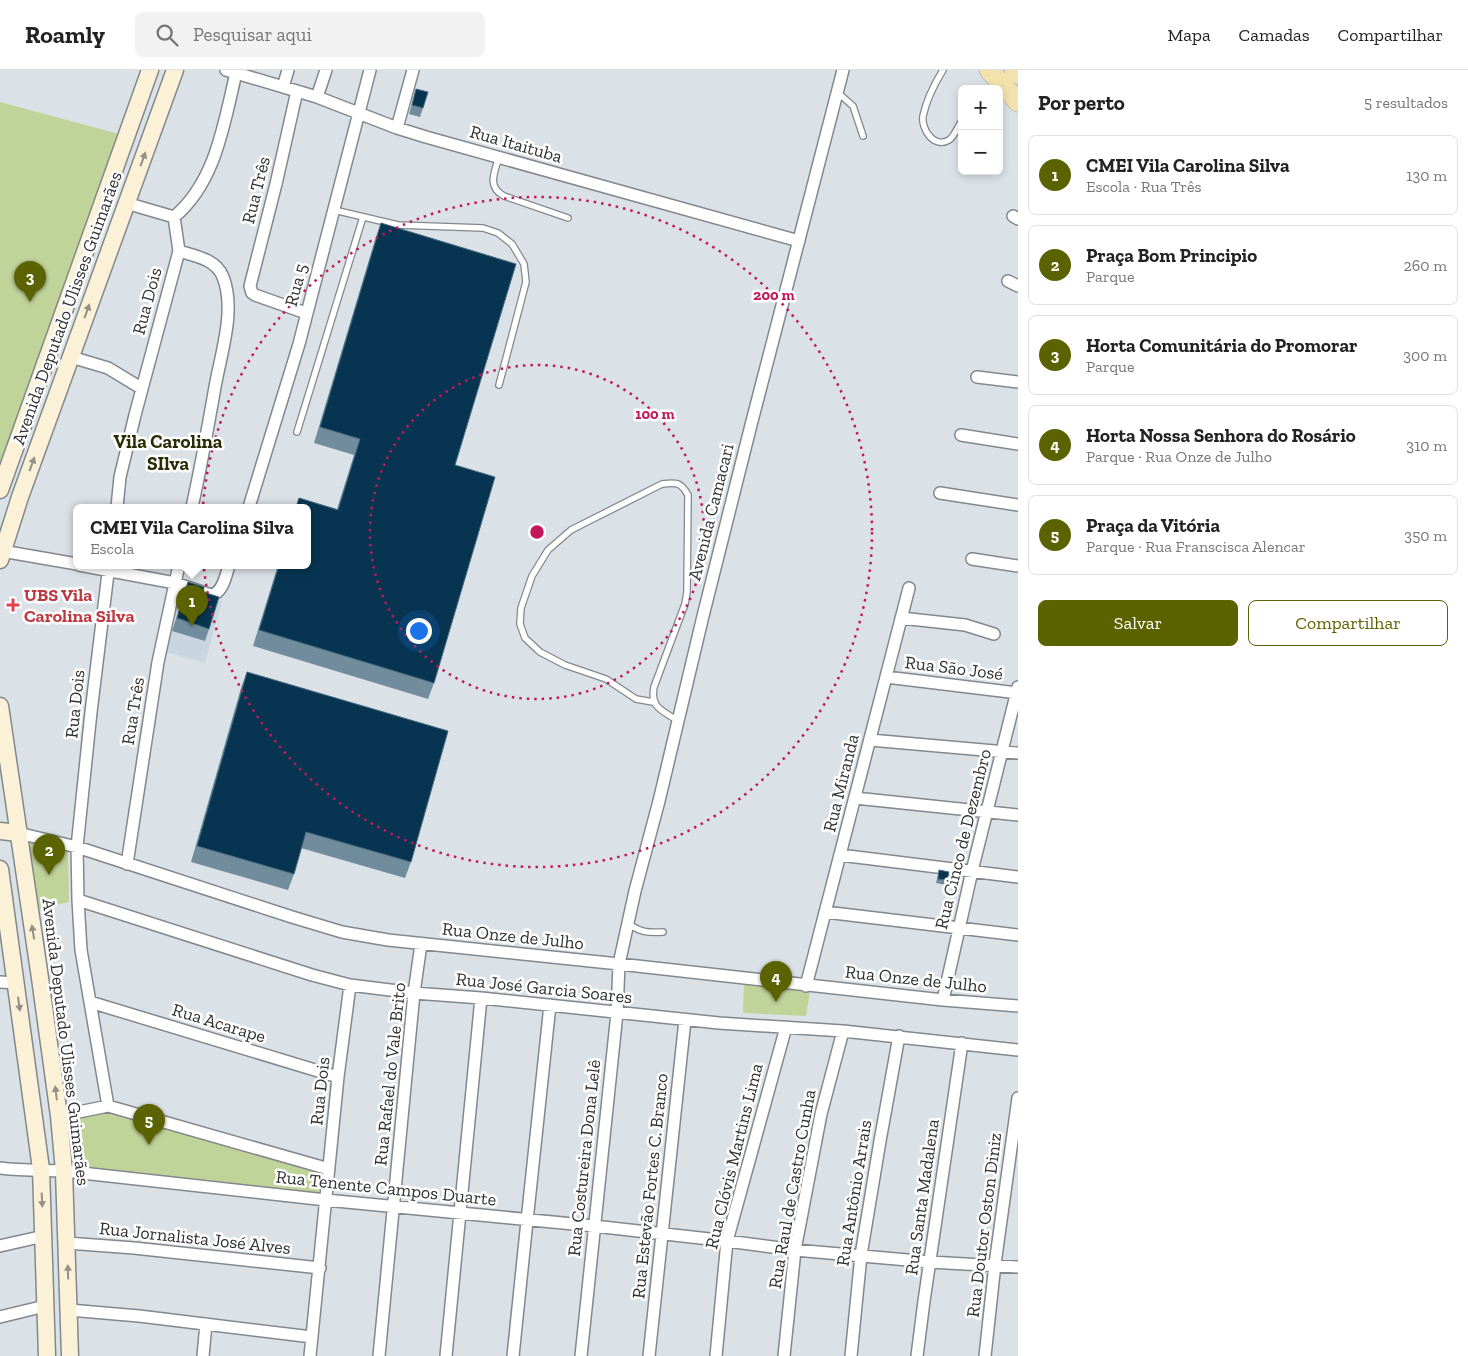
<!DOCTYPE html>
<html lang="pt">
<meta charset="utf-8">
<style>
body{margin:0;font-family:"Zilla Slab",serif;background:#f2f2f2;color:#222}
.controls{position:absolute;right:15px;top:15px;display:grid;overflow:hidden;border-radius:8px;box-shadow:0 2px 8px #0003}
.controls button{width:45px;height:45px;display:grid;place-items:center;padding:0;border:0;border-bottom:1px solid #e0e0e0;background:#fff;color:#222;font:25px sans-serif}
.you{position:absolute;left:418px;top:560px;width:18px;height:18px;margin:-12px;border:4px solid #fff;border-radius:50%;background:#1a73e8;box-shadow:0 0 0 8px #1a73e833}
.badge{display:grid;place-items:center;width:32px;height:32px;border-radius:50%;background:#5b6301;color:#fff;font-size:16px;font-weight:700}
.pin{position:absolute;translate:-50% -41px;filter:drop-shadow(0 1px 2px #0008)}
.pin::after{content:'';position:absolute;top:26px;width:18px;height:15px;background:inherit;clip-path:polygon(0 0,100% 0,50% 100%)}
.popup{position:absolute;left:73px;top:434px;width:238px;height:65px;box-sizing:border-box;display:grid;place-content:center;border-radius:8px;background:#fff;filter:drop-shadow(0 1px 4px #0005);font-size:16px;white-space:nowrap;color:#767676}
.popup b{font-size:19px;color:#222}
.popup::after{content:'';position:absolute;left:50%;top:100%;margin-left:-10px;border:10px solid transparent;border-top-color:#fff}
.list{margin:0;padding:0;list-style:none}
h2{display:flex;justify-content:space-between;align-items:center;height:65px;margin:0;padding:0 20px;font-size:21px}
h2 small{font-size:16px;font-weight:400;color:#767676}
.list li{display:grid;grid-template-columns:32px 1fr auto;gap:15px;align-items:center;box-sizing:border-box;height:80px;margin:0 10px 10px;padding:0 10px;border:1px solid #e0e0e0;border-radius:8px}
.list b{display:block;font-size:19px;white-space:nowrap}
.list p{margin:0;font-size:16px;white-space:nowrap;color:#767676}
.list em{font-size:16px;font-style:normal;color:#767676}
.actions{display:flex;gap:10px;padding:15px 20px}
.actions a{flex:1;padding:11px 0;border:1px solid #5b6301;border-radius:8px;text-align:center;font-size:18px;color:#5b6301}
.actions .main{background:#5b6301;color:#fff}
.icon{flex:none;width:28px;height:28px;fill:none;stroke:currentColor;stroke-width:2;stroke-linecap:round;stroke-linejoin:round}
.map{position:relative;flex:none;width:1018px;height:1286px;overflow:hidden}
header{display:flex;align-items:center;gap:30px;box-sizing:border-box;height:70px;padding:0 25px;background:#fff;border-bottom:1px solid #e0e0e0}
header strong{font-size:24px}
nav{display:flex;gap:28px;margin-inline-start:auto;font-size:18px}
.search{width:350px;height:45px;background:#f2f2f2;display:flex;align-items:center;gap:12px;box-sizing:border-box;padding:0 18px;border-radius:8px;color:#767676;font-size:19px}
main{display:flex}
aside{flex:1;background:#fff}
.map>svg:first-child{display:block}
</style>
<header>
<strong>Roamly</strong>
<div class="search"><svg class="icon" aria-label="search" viewBox="0 0 24 24"><circle cx="10" cy="10" r="6"/><path d="M15 15l6 6"/></svg>Pesquisar aqui</div>
<nav><a>Mapa</a><a>Camadas</a><a>Compartilhar</a></nav>
</header>
<main>
<div class="map">
<svg width="1018" height="1286" viewBox="0 0 1018 1286">
<rect width="100%" height="100%" fill="#dbe2e7"/>
<path fill="#c9d6e0" d="M180 519 222 531 205 593 163 581Z"/>
<path fill="#c0d399" d="M0 32 119 64 0 401Z
M26 769 68 777 69 832 34 840Z
M744 913 810 921 806 946 743 943Z
M111 1041 322 1102 318 1126 71 1099 64 1052Z"/>
<g fill="none" stroke-linecap="round" stroke-linejoin="round">
<defs>
<path id="lane" d="M943 0C935 13 926 32 923 46 921 59 934 79 949 70 954 67 958 56 962 51
M837 22 853 36 863 66
M499 87C494 103 487 117 504 126L568 148
M334 140 398 155 483 158 498 163 512 174 524 194 526 212 499 315
M297 362 363 147
M653 632 636 629 606 609 565 595 540 582 525 568 520 554 521 538 532 506 548 480 571 460 662 414C676 412 681 412 688 425L687 522 685 534 654 617C650 638 662 640 678 651
M628 854C641 862 647 863 663 862"/>
<path id="street" d="M226 0 317 27 397 58 426 67 799 171
M283 17 288 0
M297 21 276 114 250 216 252 223 255 225 306 243
M317 27 326 0
M397 58 413 0
M126 133 174 147
M1013 146 1018 149
M174 147C216 112 224 53 236 3
M179 181C195 186 216 189 223 207 236 240 221 283 215 317 208 357 201 397 192 437
M1008 211 1018 216
M71 287 108 298 141 318
M977 307 1018 312
M961 365 1018 374
M940 423 1018 435
M117 437 120 407 135 345 179 181 174 147
M249 437 299 274 370 0
M2 481 77 494
M972 489 1018 496
M79 495 175 513 211 525C223 523 226 505 229 495
M901 548 965 555 994 564
M886 607 1018 623
M870 670 1018 683
M855 728 1018 745
M18 763 77 777 292 847 342 862 388 870 619 894 943 930 1018 936
M840 785 1018 807
M127 794 158 592 179 495
M78 830 312 905 350 915 414 923 481 928 719 953 843 961 1018 980
M825 842 1018 865
M0 912 16 913
M806 916 909 518
M943 930 972 801 1018 617
M90 932 338 1007
M108 1036 81 880 78 830 77 777 91 642 109 495
M59 1046 108 1036 329 1099
M0 1098C22 1101 43 1100 64 1101L326 1130 594 1156 727 1171 795 1180 930 1192 1018 1197
M67 1173 134 1178 320 1198
M0 1176 44 1166
M69 1240 139 1246 312 1267
M0 1247 45 1236
M203 1286 206 1254
M310 1286 338 1007 350 915
M379 1286 414 923 421 874
M446 1286 481 928
M513 1286 527 1151 550 935
M581 1286 617 943 619 894 635 821 659 731 703 546 751 355 843 0
M649 1286 685 950
M716 1286 727 1171 786 957
M784 1286 795 1180 821 1044 843 961
M851 1286 861 1185 880 1071 899 966
M917 1286 924 1231 962 973
M985 1286 995 1194 1018 1028"/>
<path id="secondary" d="M0 420 150 0
M0 490 20 427 175 0
M0 636 40 908 59 1046 64 1101 70 1286
M0 761 18 763
M0 799 41 1099 47 1286"/>
<path id="primary" d="M989 0 1018 32
M1014 0 1018 4"/>
</defs>
<use href="#lane" stroke="#82888d" stroke-width="8"/>
<use href="#street" stroke="#82888d" stroke-width="14"/>
<use href="#secondary" stroke="#82888d" stroke-width="19"/>
<use href="#primary" stroke="#bcbdbd" stroke-width="21"/>
<use href="#lane" stroke="#fff" stroke-width="5.5"/>
<use href="#street" stroke="#fff" stroke-width="11"/>
<use href="#secondary" stroke="#faf1d6" stroke-width="16"/>
<use href="#primary" stroke="#f4e2ad" stroke-width="19"/>
</g>
<path fill="#718c9c" d="M416 19 423 38 420 47 409 44Z
M381 153 455 395 434 613 428 629 253 576 278 495H307V437H296L299 428 337 439 354 385 314 373 375 170Z
M188 512 203 522 209 559 205 571 172 561Z
M247 602 411 792 405 808 301 778 294 804 288 820 191 792 241 618Z
M939 800 947 810 946 815 936 813Z"/>
<path fill="#073551" stroke="#47697e" d="M416 19 428 22 423 38 412 35Z
M381 153 516 194 455 395 495 407 434 613 259 560 279 495H307V437H296L299 428 338 440 360 369 320 357Z
M188 512 204 517 203 522 219 527 209 559 177 548Z
M247 602 448 661 411 792 306 762 294 804 197 776Z
M939 800 949 802 947 810 938 809Z"/>
<defs><path id="oneway-solid" d="M-6-.8H1V-3.2L6.5 0L1 3.2V.8H-6Z" transform="scale(1.25)"/></defs>
<g fill="#949084">
<use href="#oneway-solid" transform="translate(143 89) rotate(-70)"/>
<use href="#oneway-solid" transform="translate(87 241) rotate(-70)"/>
<use href="#oneway-solid" transform="translate(32 394) rotate(-70)"/>
<use href="#oneway-solid" transform="translate(33 862) rotate(-99)"/>
<use href="#oneway-solid" transform="translate(19 934) rotate(82)"/>
<use href="#oneway-solid" transform="translate(56 1023) rotate(-97)"/>
<use href="#oneway-solid" transform="translate(42 1130) rotate(87)"/>
<use href="#oneway-solid" transform="translate(68 1202) rotate(-91)"/>
</g>
<g fill="none" stroke="#c2185b" stroke-width="2.5" stroke-dasharray="2.5 5">
<circle cx="537" cy="462" r="167"/>
<circle cx="537" cy="462" r="335"/>
</g>
<path fill="#e0444e" stroke="#fff" stroke-width="2" d="M10.5 527.5h5v5h5v5h-5v5h-5v-5h-5v-5h5z"/>
<g text-anchor="middle" stroke-width="5" stroke-linejoin="round" paint-order="stroke">
<g font-size="18" fill="#2e3032" stroke="#fff">
<text transform="translate(516 74) rotate(16)" y="6">Rua Itaituba</text>
<text transform="translate(256 120) rotate(-76)" y="6">Rua Três</text>
<text transform="translate(296 215) rotate(-75)" y="6">Rua 5</text>
<text transform="translate(147 231) rotate(-75)" y="6">Rua Dois</text>
<text transform="translate(67 238) rotate(-70)" y="6">Avenida Deputado Ulisses Guimarães</text>
<text transform="translate(711 442) rotate(-76)" y="6">Avenida Camacari</text>
<text transform="translate(954 598) rotate(7)" y="6">Rua São José</text>
<text transform="translate(75 634) rotate(-84)" y="6">Rua Dois</text>
<text transform="translate(133 641) rotate(-81)" y="6">Rua Três</text>
<text transform="translate(841 713) rotate(-76)" y="6">Rua Miranda</text>
<text transform="translate(963 769) rotate(-76)" y="6">Rua Cinco de Dezembro</text>
<text transform="translate(513 866) rotate(6)" y="6">Rua Onze de Julho</text>
<text transform="translate(916 909) rotate(6)" y="6">Rua Onze de Julho</text>
<text transform="translate(544 918) rotate(6)" y="6">Rua José Garcia Soares</text>
<text transform="translate(219 953) rotate(17)" y="6">Rua Acarape</text>
<text transform="translate(66 972) rotate(83)" y="6">Avenida Deputado Ulisses Guimarães</text>
<text transform="translate(390 1004) rotate(-84)" y="6">Rua Rafael do Vale Brito</text>
<text transform="translate(320 1021) rotate(-84)" y="6">Rua Dois</text>
<text transform="translate(734 1086) rotate(-76)" y="6">Rua Clóvis Martins Lima</text>
<text transform="translate(584 1088) rotate(-84)" y="6">Rua Costureira Dona Lelê</text>
<text transform="translate(650 1116) rotate(-84)" y="6">Rua Estevão Fortes C. Branco</text>
<text transform="translate(386 1118) rotate(6)" y="6">Rua Tenente Campos Duarte</text>
<text transform="translate(792 1119) rotate(-80)" y="6">Rua Raul de Castro Cunha</text>
<text transform="translate(854 1123) rotate(-81)" y="6">Rua Antônio Arrais</text>
<text transform="translate(922 1127) rotate(-82)" y="6">Rua Santa Madalena</text>
<text transform="translate(984 1155) rotate(-83)" y="6">Rua Doutor Oston Diniz</text>
<text transform="translate(195 1168) rotate(6)" y="6">Rua Jornalista José Alves</text>
</g>
<g font-size="18" font-weight="bold" fill="#be3a42" stroke="#fff" text-anchor="start">
<text x="24" y="531">UBS Vila<tspan x="24" dy="21">Carolina Silva</tspan></text>
</g>
<g font-size="19" font-weight="bold" fill="#292d04" stroke="#fff">
<text x="168" y="378">Vila Carolina<tspan x="168" dy="22">SIlva</tspan></text>
</g>
</g>
<circle cx="537" cy="462" r="8" fill="#c2185b" stroke="#fff" stroke-width="2.5"/>
<g font-size="15" text-anchor="middle" font-weight="bold" fill="#c2185b" stroke="#fff" stroke-width="5" stroke-linejoin="round" paint-order="stroke">
<text x="774" y="230">200 m</text>
<text x="655" y="349">100 m</text>
</g>
</svg>
<div class="controls">
<button>+</button>
<button>−</button>
</div>
<div class="you"></div>
<div class="pin badge" style="left:192px;top:556px">1</div>
<div class="popup"><b>CMEI Vila Carolina Silva</b>Escola</div>
<div class="pin badge" style="left:49px;top:805px">2</div>
<div class="pin badge" style="left:30px;top:232px">3</div>
<div class="pin badge" style="left:776px;top:932px">4</div>
<div class="pin badge" style="left:149px;top:1075px">5</div>
</div>
<aside>
<h2>Por perto<small>5 resultados</small></h2>
<ul class="list">
<li><span class="badge">1</span><div><b>CMEI Vila Carolina Silva</b><p>Escola · Rua Três</p></div><em>130 m</em></li>
<li><span class="badge">2</span><div><b>Praça Bom Principio</b><p>Parque</p></div><em>260 m</em></li>
<li><span class="badge">3</span><div><b>Horta Comunitária do Promorar</b><p>Parque</p></div><em>300 m</em></li>
<li><span class="badge">4</span><div><b>Horta Nossa Senhora do Rosário</b><p>Parque · Rua Onze de Julho</p></div><em>310 m</em></li>
<li><span class="badge">5</span><div><b>Praça da Vitória</b><p>Parque · Rua Franscisca Alencar</p></div><em>350 m</em></li>
</ul>
<div class="actions"><a class="main">Salvar</a><a>Compartilhar</a></div>
</aside>
</main>
